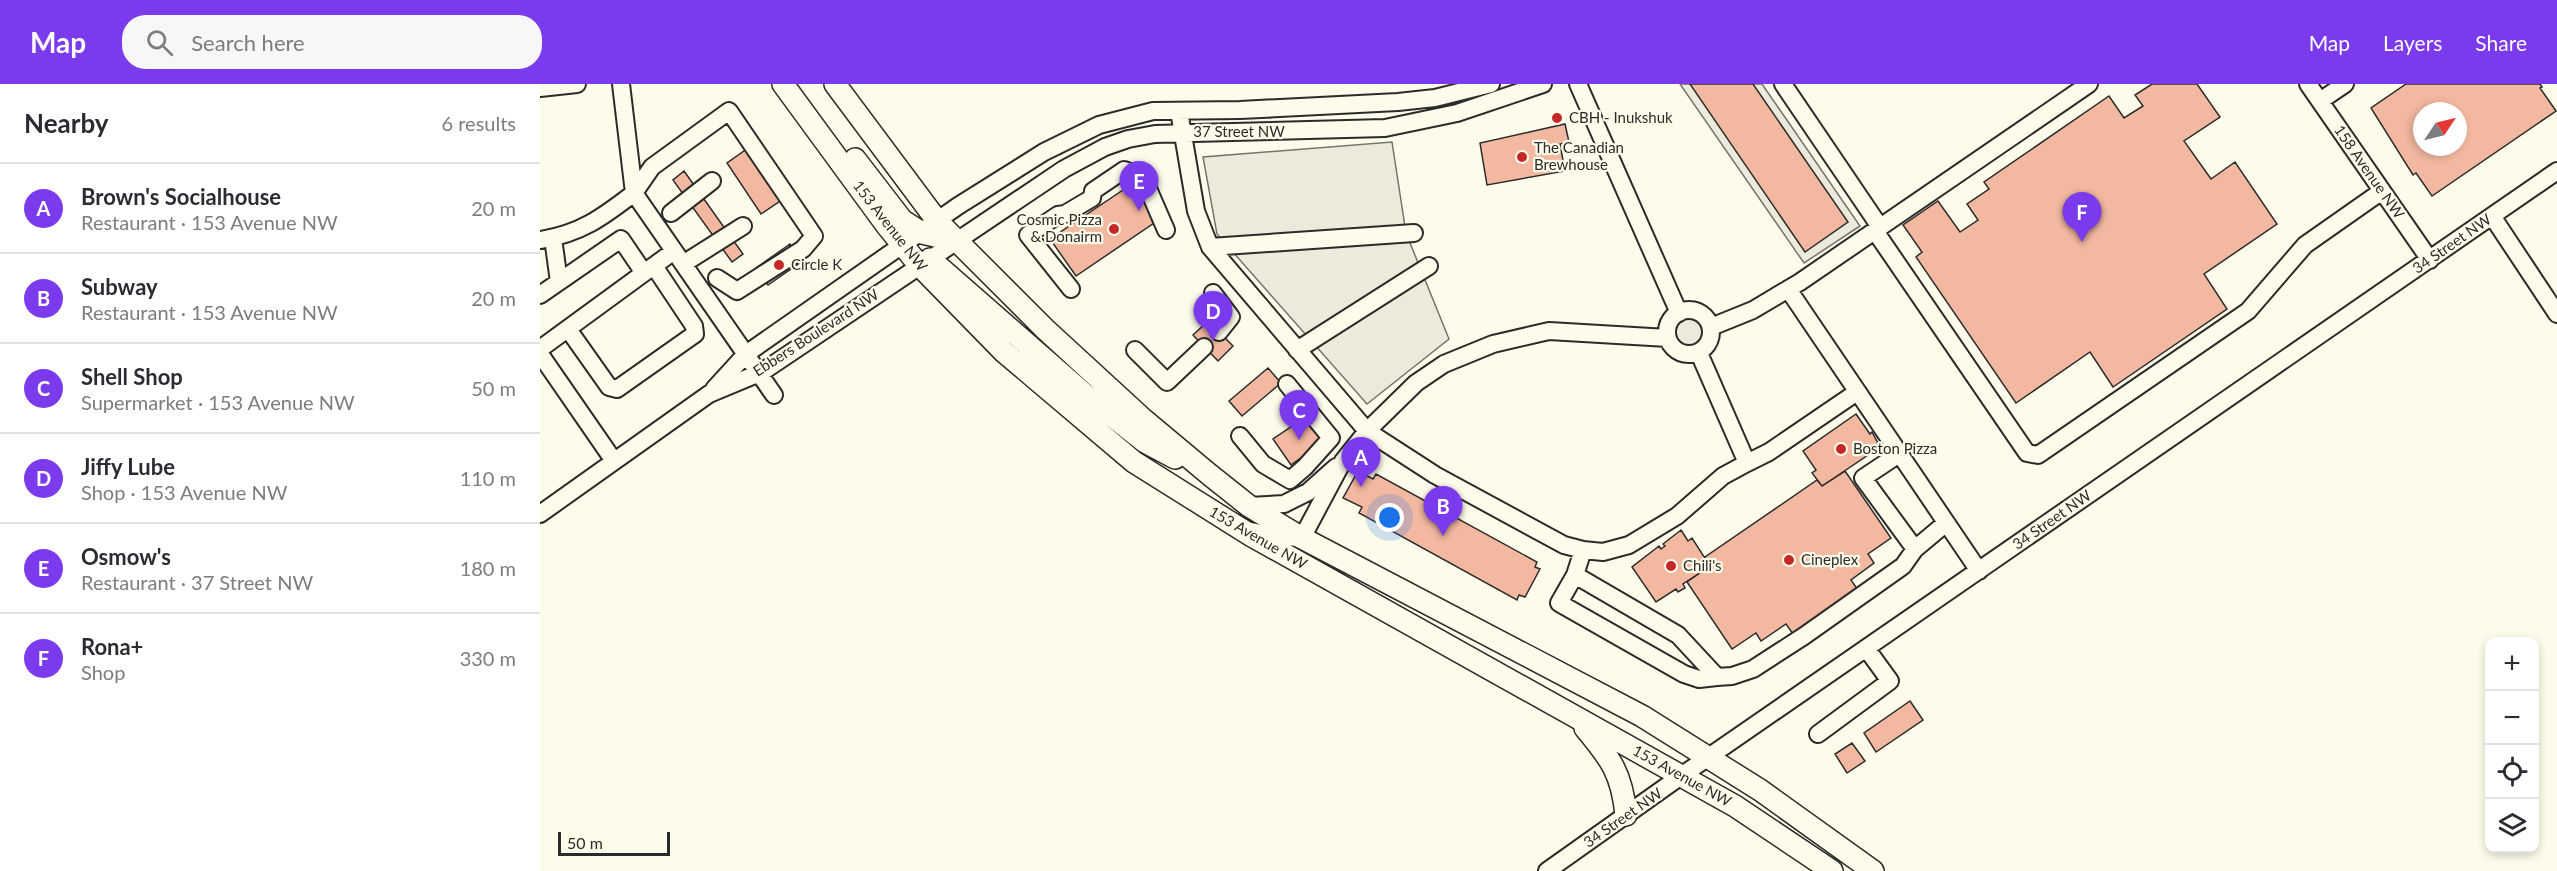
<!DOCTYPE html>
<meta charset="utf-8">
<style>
body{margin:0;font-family:Lato,sans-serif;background:#f7f7f7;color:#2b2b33}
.controls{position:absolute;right:18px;bottom:18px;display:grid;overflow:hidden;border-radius:12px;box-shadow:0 3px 9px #0003}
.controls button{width:54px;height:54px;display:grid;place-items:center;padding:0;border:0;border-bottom:2px solid #e1e1e2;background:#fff;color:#2b2b33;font:30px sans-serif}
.compass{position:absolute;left:1873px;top:18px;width:54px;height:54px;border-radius:50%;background:#fff;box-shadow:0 3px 9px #0003;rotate:55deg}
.scale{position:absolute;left:18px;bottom:15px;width:112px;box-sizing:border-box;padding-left:6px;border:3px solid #2b2b2b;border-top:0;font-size:16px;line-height:21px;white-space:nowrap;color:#2b2b2b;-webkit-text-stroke:4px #fdfbea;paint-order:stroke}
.you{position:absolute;left:850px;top:434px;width:21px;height:21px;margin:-15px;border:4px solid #fff;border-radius:50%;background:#1a73e8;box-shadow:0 0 0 9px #1a73e833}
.badge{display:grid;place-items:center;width:39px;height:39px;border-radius:50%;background:#7c3aed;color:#fff;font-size:20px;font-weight:700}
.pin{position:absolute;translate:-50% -50px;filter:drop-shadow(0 2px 3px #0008)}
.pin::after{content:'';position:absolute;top:32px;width:21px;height:18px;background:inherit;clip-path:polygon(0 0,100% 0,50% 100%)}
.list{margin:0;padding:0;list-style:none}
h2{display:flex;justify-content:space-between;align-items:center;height:78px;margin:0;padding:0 24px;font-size:26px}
h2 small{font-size:20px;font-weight:400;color:#7c7c81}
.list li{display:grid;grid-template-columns:39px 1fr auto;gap:18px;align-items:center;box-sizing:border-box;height:90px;padding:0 24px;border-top:2px solid #e1e1e2}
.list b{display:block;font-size:22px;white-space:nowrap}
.list p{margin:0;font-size:20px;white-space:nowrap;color:#7c7c81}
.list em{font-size:20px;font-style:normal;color:#7c7c81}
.icon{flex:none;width:33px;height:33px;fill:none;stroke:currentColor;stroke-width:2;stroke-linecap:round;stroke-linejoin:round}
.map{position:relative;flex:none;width:2017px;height:787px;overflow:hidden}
header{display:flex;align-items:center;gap:36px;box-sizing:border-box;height:84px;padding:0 30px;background:#7c3aed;color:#fff}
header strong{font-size:28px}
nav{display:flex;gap:33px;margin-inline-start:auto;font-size:21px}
.search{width:420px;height:54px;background:#f7f7f7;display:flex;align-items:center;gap:15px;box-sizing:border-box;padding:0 21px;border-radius:24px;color:#7c7c81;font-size:22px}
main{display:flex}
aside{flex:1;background:#fff}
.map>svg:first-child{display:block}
</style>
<header>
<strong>Map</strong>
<div class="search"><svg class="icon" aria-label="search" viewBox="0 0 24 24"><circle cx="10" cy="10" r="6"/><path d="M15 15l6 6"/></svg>Search here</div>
<nav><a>Map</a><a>Layers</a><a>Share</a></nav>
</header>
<main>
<aside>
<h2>Nearby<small>6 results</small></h2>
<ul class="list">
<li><span class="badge">A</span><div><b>Brown's Socialhouse</b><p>Restaurant · 153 Avenue NW</p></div><em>20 m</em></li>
<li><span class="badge">B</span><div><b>Subway</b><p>Restaurant · 153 Avenue NW</p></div><em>20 m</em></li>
<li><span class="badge">C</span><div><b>Shell Shop</b><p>Supermarket · 153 Avenue NW</p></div><em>50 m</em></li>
<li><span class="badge">D</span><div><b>Jiffy Lube</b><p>Shop · 153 Avenue NW</p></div><em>110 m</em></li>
<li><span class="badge">E</span><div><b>Osmow's</b><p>Restaurant · 37 Street NW</p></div><em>180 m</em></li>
<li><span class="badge">F</span><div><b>Rona+</b><p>Shop</p></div><em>330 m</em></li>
</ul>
</aside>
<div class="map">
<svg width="2017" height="787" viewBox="0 0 2017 787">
<rect width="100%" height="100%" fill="#fdfbea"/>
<path fill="#ecebdb" stroke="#74746e" stroke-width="1.5" d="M1140 0H1222L1320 142 1264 179Z
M852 58 866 149 909 255 827 320 677 150 663 73Z
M1134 248a14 14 0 1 1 28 0a14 14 0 1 1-28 0Z"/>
<path fill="#f2b8a0" stroke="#2b2b2b" stroke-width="1.5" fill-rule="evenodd" d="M1150 0H1213L1308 138 1265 168Z
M1612 0H1657L1680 33 1644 57 1671 95 1695 78 1737 140 1664 190 1687 225 1573 303 1550 268 1476 319 1376 173 1382 168 1363 141 1398 117 1420 148 1438 136 1427 120 1449 105 1444 98 1569 12 1584 34 1603 22 1595 11Z
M1866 0H2000L2002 3 2000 4 2016 27 1892 112 1876 89 1873 91 1831 24ZM1882 27H1918V63H1882Z
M1025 40 1029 58 1020 60 1025 87 947 101 940 59Z
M211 62 246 113 221 130 187 79Z
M144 87 203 170 192 178 133 96Z
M592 100 617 137 536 192 510 155Z
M250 160 261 178 228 201 216 184Z
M668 237 693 262 678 277 653 251Z
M728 284 741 299 702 332 689 317Z
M1316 330 1330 350 1332 348 1340 363 1282 402 1272 389 1276 386 1263 367Z
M767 332 785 356 751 381 733 355Z
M818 387 833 395 836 390 997 478 995 483 1000 485 985 513 979 511 977 516 819 429 822 423 803 414Z
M1305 387 1351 454 1328 470 1334 479 1311 496 1318 506 1253 550 1246 540 1221 557 1216 549 1192 565 1147 498 1170 482 1165 473 1277 396 1282 402Z
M1141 446 1148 457 1152 454 1170 482 1143 500 1145 504 1138 508 1136 505 1116 518 1092 483 1119 462 1121 465 1125 462 1123 460Z
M1370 617 1383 636 1336 668 1324 649Z
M1312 659 1325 677 1307 689 1295 670Z"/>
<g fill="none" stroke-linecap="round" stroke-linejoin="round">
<defs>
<path id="minor" d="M1038 0 1139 229
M1243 0 1340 143
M1768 0 1890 176
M0 4 37 0
M1780 17 1805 0
M639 27 656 127 670 163 827 347 895 391 1024 461 1043 466 1063 468 1089 461 1137 432 1183 392 1207 379 1159 269
M131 129 172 97
M1952 132 2017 230
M1335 147 1487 369 1498 371 1708 227 1765 161 1842 107
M13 154 19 198
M0 156C40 150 63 133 94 109L81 0
M670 163 874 149
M143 180 203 142
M177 194 197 207 263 165 274 152 189 27 112 83 94 109 234 311
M531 205 488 151 518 131 525 130 552 114 553 107 584 86 603 93 626 146
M1248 205 1439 487
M673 209 691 233 679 248
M0 211 81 155 104 189
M1127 248a22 22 0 1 1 44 0a22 22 0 1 1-44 0Z
M1171 243 1213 226 1260 198 1549 0
M28 245 69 303 77 305 155 250 154 242 114 182
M0 265 134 167
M595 266 627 298 664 263
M757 266 889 182
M0 270 74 377
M174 305 206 270 418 122 504 68 559 41 613 27 700 26 858 18 895 14 951 0
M700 352 723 380 750 396 765 383 791 354 747 300
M1359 370 1323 394 1375 465 1406 439
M1207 379 1229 368 1317 308
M709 422 744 420 768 408 796 383
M0 430 169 310 222 288 524 85 565 63 588 55 615 50 845 44 917 29 1003 0
M711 447 739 453 762 454 803 377 827 347 876 299 904 280 953 260 1009 247 1128 254
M1035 491 1138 551 1177 593 1159 595 1144 590 1019 519 1035 491 1043 466
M1177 593 1192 592 1213 585 1264 552 1363 482 1375 465
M1278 650 1350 597 1326 564
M1007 787 1141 692 2017 87"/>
<path id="major" d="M243 0 347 142 379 181 464 268 594 378 712 452 1195 722 1292 787
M295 0 398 138 505 245 603 335 670 391 709 422 762 454 1102 632 1220 706 1333 787
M315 75 362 136 382 149 417 157
M390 175 543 309 605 358 635 374
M1045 644C1071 675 1082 690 1086 731"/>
</defs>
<use href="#minor" stroke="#2b2b2b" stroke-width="20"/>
<use href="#major" stroke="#2b2b2b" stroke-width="24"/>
<use href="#minor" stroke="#fdfbea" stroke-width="16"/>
<use href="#major" stroke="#fdfbea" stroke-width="21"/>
</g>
<g fill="#c62828" stroke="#fdfbea" stroke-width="2">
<circle cx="1017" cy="34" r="6"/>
<circle cx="982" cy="73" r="6"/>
<circle cx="574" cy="145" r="6"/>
<circle cx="239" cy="181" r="6"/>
<circle cx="1301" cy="365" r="6"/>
<circle cx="1249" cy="476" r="6"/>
<circle cx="1131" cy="482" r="6"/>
</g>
<g text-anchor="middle" stroke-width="4.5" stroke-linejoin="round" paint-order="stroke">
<g font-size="15" fill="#2b2b2b" stroke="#fdfbea" text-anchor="start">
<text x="1029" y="39">CBH - Inukshuk</text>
<text x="994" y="69">The Canadian<tspan x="994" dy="17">Brewhouse</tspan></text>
<text x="562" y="141" text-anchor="end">Cosmic Pizza<tspan x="562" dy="17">&amp; Donairm</tspan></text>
<text x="251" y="186">Circle K</text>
<text x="1313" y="370">Boston Pizza</text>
<text x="1261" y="481">Cineplex</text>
<text x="1143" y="487">Chili's</text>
</g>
<g font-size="15" fill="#2b2b2b" stroke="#fdfbea">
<text x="699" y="53">37 Street NW</text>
<text transform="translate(1829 88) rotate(55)" y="5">158 Avenue NW</text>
<text transform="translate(350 142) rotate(52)" y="5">153 Avenue NW</text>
<text transform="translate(1912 160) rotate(-35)" y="5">34 Street NW</text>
<text transform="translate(276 249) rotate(-33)" y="5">Ebbers Boulevard NW</text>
<text transform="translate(1512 436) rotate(-35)" y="5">34 Street NW</text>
<text transform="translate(718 454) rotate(30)" y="5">153 Avenue NW</text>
<text transform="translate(1142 692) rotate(29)" y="5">153 Avenue NW</text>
<text transform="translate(1083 734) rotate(-35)" y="5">34 Street NW</text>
</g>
</g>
</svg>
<div class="controls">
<button>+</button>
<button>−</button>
<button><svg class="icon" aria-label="locate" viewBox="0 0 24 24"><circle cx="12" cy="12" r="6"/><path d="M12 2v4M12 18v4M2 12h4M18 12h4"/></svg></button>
<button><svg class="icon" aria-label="layers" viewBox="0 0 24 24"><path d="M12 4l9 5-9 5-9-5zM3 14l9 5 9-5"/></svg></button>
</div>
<svg class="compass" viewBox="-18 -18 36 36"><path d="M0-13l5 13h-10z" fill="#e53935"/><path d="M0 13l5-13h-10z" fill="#7c7c81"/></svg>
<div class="scale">50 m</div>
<div class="you"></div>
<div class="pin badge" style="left:821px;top:403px">A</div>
<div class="pin badge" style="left:903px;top:452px">B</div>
<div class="pin badge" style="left:759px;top:356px">C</div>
<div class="pin badge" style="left:673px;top:257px">D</div>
<div class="pin badge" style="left:599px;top:127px">E</div>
<div class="pin badge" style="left:1542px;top:158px">F</div>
</div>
</main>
